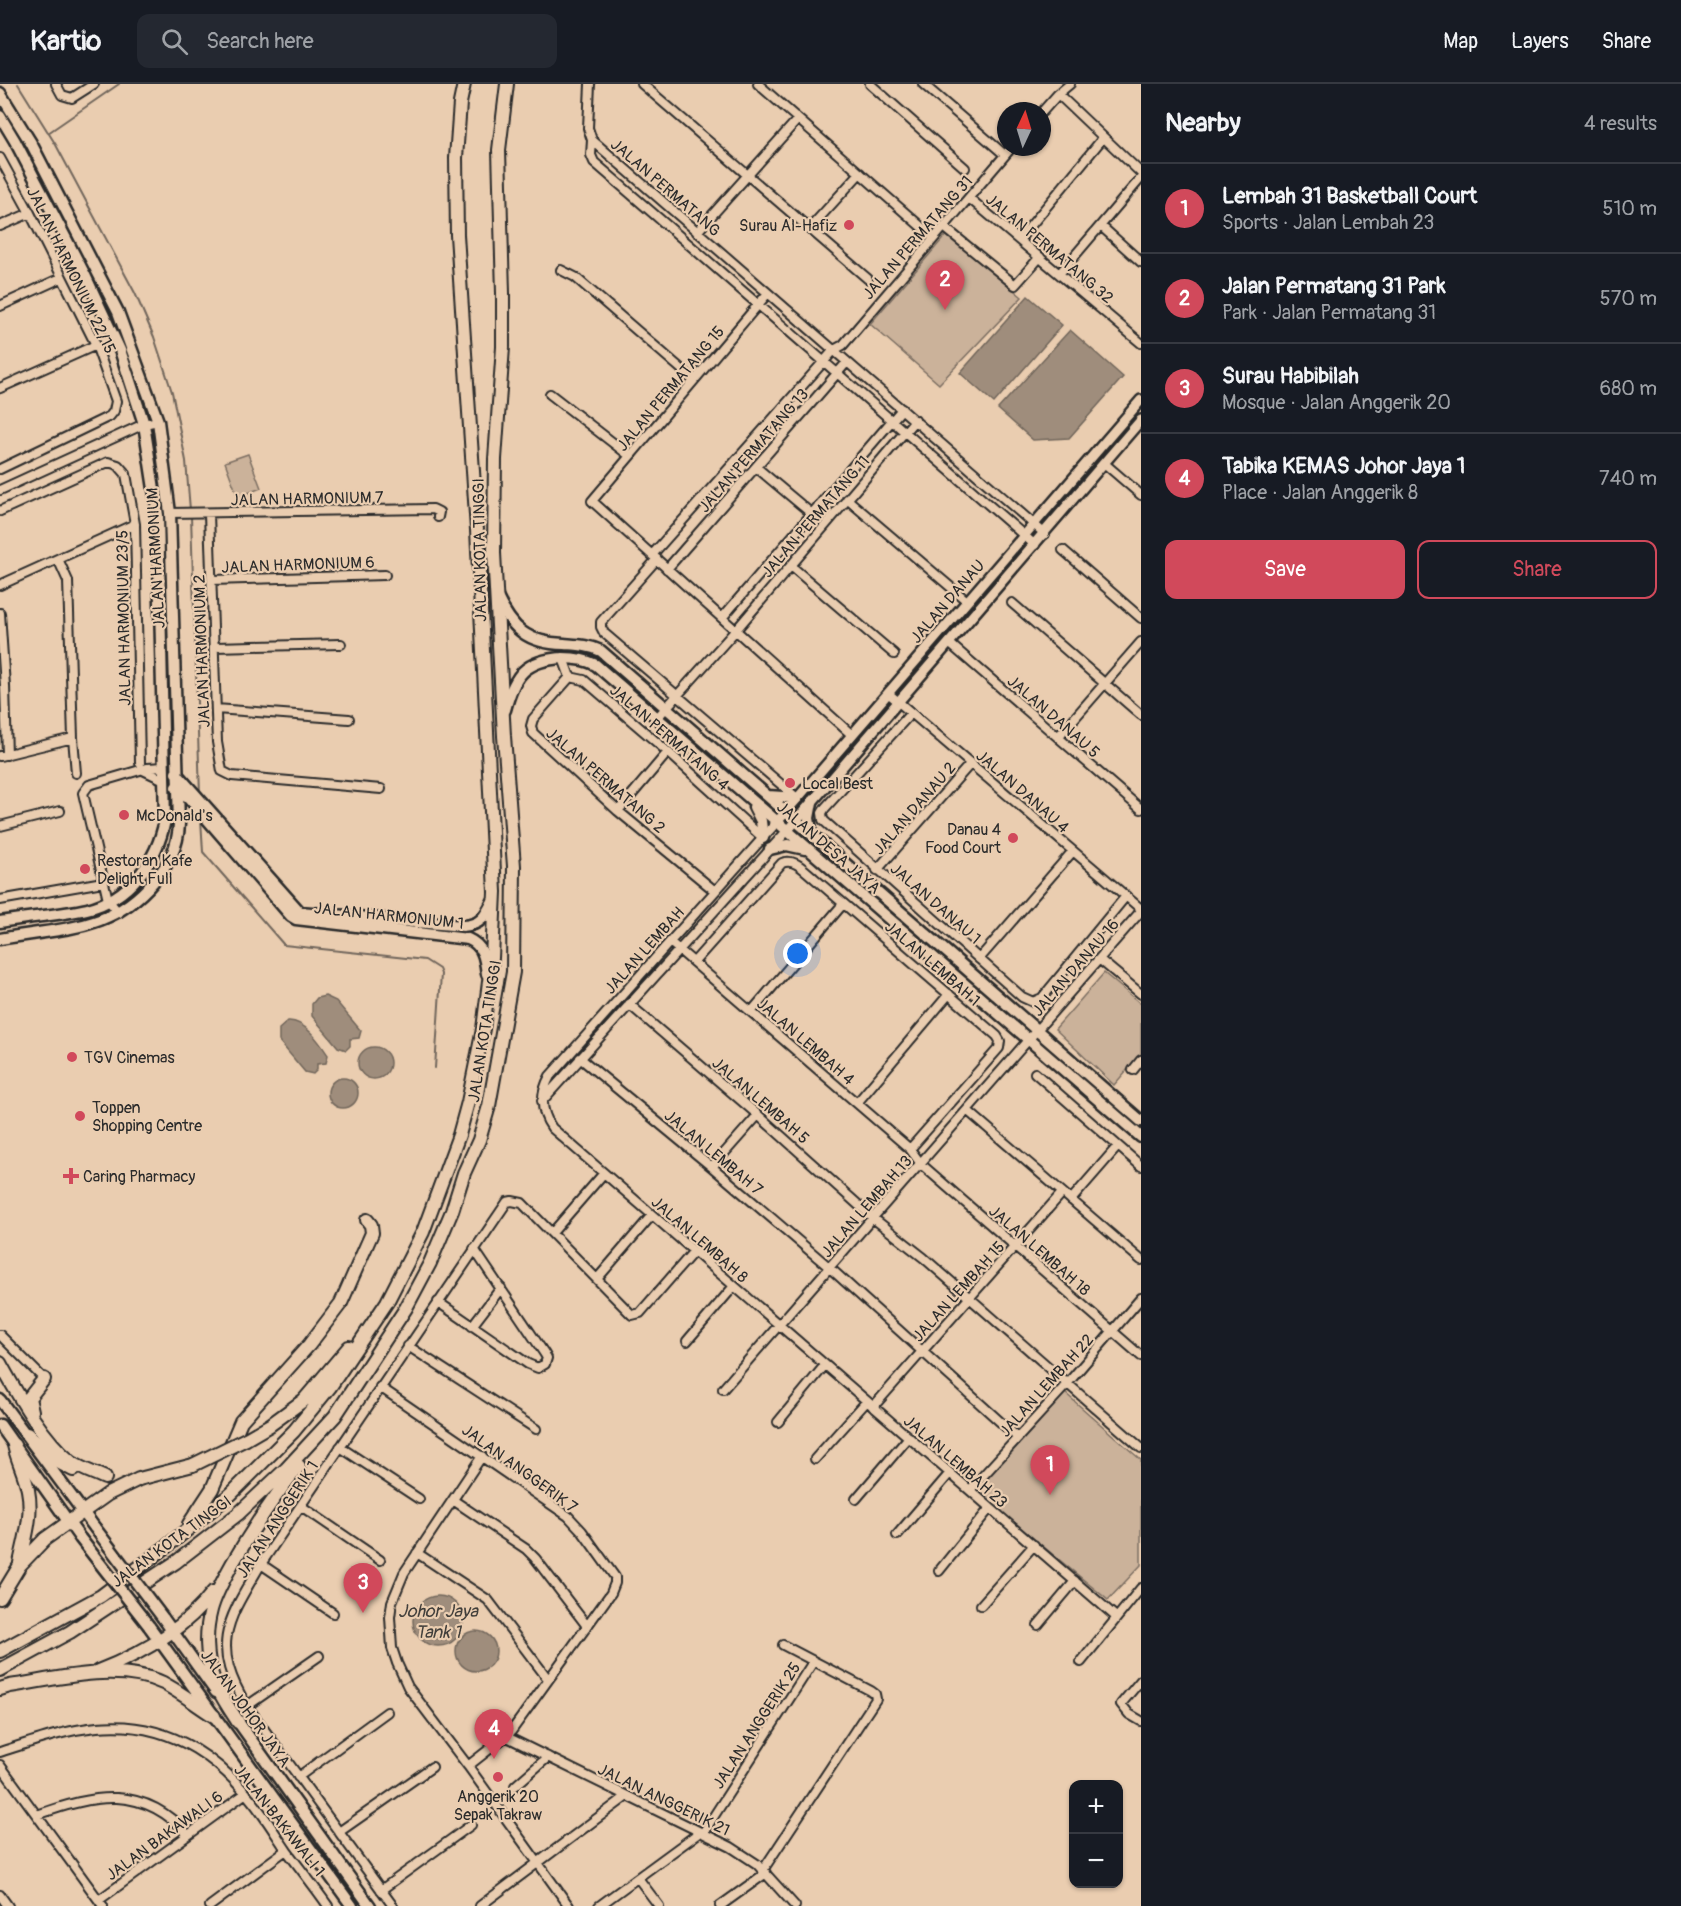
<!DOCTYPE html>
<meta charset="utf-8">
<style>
body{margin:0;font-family:Pangolin,sans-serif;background:#242831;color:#f1f3f6}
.controls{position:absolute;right:18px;bottom:18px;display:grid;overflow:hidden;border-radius:12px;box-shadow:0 2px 4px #0004}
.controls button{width:54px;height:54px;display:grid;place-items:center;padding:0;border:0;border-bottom:2px solid #363941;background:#171b24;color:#f1f3f6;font:30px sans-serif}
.compass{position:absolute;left:997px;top:18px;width:54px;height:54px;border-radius:50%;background:#171b24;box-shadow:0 2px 4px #0004;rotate:4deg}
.you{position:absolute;left:798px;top:870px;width:21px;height:21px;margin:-15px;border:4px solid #fff;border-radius:50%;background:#1a73e8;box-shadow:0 0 0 9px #1a73e833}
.badge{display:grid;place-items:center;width:39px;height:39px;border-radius:50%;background:#d1495b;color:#fff;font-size:20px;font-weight:700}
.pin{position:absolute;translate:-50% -50px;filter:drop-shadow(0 2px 3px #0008)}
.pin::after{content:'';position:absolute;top:32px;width:21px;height:18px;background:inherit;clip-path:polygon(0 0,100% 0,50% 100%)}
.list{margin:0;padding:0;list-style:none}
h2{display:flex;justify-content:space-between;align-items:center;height:78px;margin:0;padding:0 24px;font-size:26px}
h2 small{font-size:20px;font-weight:400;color:#9ea1a6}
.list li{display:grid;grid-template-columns:39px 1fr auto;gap:18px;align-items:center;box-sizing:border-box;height:90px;padding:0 24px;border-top:2px solid #363941}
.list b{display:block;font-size:22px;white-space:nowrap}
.list p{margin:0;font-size:20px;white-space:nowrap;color:#9ea1a6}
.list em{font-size:20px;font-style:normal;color:#9ea1a6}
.actions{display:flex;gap:12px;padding:18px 24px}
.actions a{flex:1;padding:14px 0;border:2px solid #d1495b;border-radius:12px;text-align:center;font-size:21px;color:#d1495b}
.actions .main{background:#d1495b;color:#fff}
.icon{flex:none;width:33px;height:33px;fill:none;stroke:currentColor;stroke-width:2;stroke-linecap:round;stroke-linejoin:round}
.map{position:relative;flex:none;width:1141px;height:1822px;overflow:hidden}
header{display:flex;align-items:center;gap:36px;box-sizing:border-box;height:84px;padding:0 30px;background:#171b24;border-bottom:2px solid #363941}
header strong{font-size:28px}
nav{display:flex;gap:33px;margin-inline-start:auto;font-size:21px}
.search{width:420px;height:54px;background:#242831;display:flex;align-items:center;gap:15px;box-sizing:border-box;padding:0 21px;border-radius:12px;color:#9ea1a6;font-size:22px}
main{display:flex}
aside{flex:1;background:#171b24}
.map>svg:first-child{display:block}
</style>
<header>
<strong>Kartio</strong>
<div class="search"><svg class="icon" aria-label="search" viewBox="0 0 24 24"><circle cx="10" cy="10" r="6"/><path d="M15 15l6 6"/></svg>Search here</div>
<nav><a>Map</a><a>Layers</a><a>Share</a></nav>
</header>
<main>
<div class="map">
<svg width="1141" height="1822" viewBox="0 0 1141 1822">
<rect width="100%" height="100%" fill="#eacdb0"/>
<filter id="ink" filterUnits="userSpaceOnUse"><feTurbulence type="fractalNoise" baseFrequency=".0167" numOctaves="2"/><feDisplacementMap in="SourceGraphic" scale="12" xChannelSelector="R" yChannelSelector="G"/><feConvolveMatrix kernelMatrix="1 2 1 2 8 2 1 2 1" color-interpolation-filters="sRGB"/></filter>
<g filter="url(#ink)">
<path fill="#cbb29a" stroke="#7b6e62" stroke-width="1.5" d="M947 150 1022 213 939 300 870 240Z
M248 370 261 404 238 413 225 378Z
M1104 889 1141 920V970L1114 1001 1055 945Z
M1064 1308 1141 1376V1481L1108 1516 975 1406Z"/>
<path fill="#9f8d7b" stroke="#71665b" stroke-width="1.5" d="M1028 212 1062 241 994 319 960 289Z
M1070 246 1123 293 1069 354 1033 356 998 325Z
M325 912 336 917 361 947 359 954 350 955V962L346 966 338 963 312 932V920L317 914Z
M288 937C305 936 320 959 328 971L326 979 317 980V986L313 990 305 988 279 957V945Z
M358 979a16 16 0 1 1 32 0a16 16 0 1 1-32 0Z
M328 1009a15 15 0 1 1 30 0a15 15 0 1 1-30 0Z
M413 1537a25 25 0 1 1 50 0a25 25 0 1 1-50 0Z
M456 1567a20 20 0 1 1 40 0a20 20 0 1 1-40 0Z"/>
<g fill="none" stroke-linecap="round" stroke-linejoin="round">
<path stroke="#71665b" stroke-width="2" d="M18 0 56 61 135 209 154 253 172 308 186 377 190 426
M48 49 119 0
M191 432 200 711
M201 735 203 768 284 861 425 876 439 885 441 890 435 984"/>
<defs>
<path id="minor" d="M56 0 62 11 72 14 94 0
M590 0 588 44 592 56 591 71 594 78 1035 461
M642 0 868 195
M758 0 934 154
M870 0 965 84
M923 0 1005 71
M1058 10 1141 89
M1042 28 1058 10 1070 0
M592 56 1045 450
M0 74 30 129 96 261 116 317 114 327 110 332 0 385
M969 114 1141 259
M0 142 30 129
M1101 142 1141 178
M944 143 1015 201 1040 173
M810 144 860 89
M697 148 798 35
M1019 156 1103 54
M561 186 575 193 694 296
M1060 189 1141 94
M768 209 592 417 852 651
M0 222 61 194
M0 304 96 261
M550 310 630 372
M1104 379 1141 411
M756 383 812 430
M0 406 144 340 158 337
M847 415 967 517
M0 427 108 378 118 381 126 390 135 440 140 679
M170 429 433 425 439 428 438 433
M209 430 217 658 222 687 232 692 381 705
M1063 466 1141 534
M652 471 834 266 843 261 1012 63
M58 475 68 497 73 654 76 689
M657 475 601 538V543L604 549 797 714
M791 482 894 570
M667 485 847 278
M212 496 385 491
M0 501 135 440
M1012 519 1141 631
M0 529 5 602 7 671
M722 534 902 325
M949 559 1141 725
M215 563 341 560
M563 574 570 593 584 596 668 668 763 754
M570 593 533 635 531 642 533 649 618 727 715 807
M888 609 1141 825
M216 625 349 635
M911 629 825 724 822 729 823 736 1022 913 1033 918 1042 914 1126 812
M657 634 736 546 915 336
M1058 653 1141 558
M0 672 73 654
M143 686 164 696
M618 727 668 668
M777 738 550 992C540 1010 540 1027 552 1044L1116 1533
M0 742 60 727
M877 786 971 679
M0 816 103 798
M119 829 108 816 83 709 89 701 147 684 164 683
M670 858 910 1065 921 1080 1141 1272
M979 875 1073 767
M1099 875 1141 910
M694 878 782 779C795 774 804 786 814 794L997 952 1000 957 999 964 910 1065
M629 920 758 1031 873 1134 924 1174 1141 1364
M752 927 843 820
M580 974 712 1083 830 1184 1017 1353
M1133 986 1141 976
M1035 989 1141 1082
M542 1017 787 747
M857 1019 949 910
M968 1027 1141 1176
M712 1083 758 1031
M1071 1116 1118 1062
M552 1149 604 1089
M597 1195 652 1131
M438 1218 528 1280 538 1284 545 1280 547 1274 544 1269 474 1165
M472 1242 501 1204
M0 1251 44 1295
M687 1257 734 1202
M408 1262 536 1345
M380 1303 568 1432 582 1447 615 1493V1499L611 1509 510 1649 468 1682
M723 1305 1141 827
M873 1323 1062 1109
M778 1338 825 1281
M340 1363 419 1415
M482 1372 404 1489 392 1518 390 1533 392 1564 397 1579 408 1603 468 1682 569 1822
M815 1375 867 1317
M970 1406 1067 1300 1141 1214
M856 1415 909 1353
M453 1416 526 1465 535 1474 587 1542
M301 1422 380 1476
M897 1451 950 1389
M417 1469 488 1516 548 1595
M261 1480 333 1529
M939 1487 990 1424
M981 1521 1034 1461
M1038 1541 1075 1497
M1081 1578 1141 1504
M1141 1596 1121 1620 1129 1630 1141 1637
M247 1622 319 1572
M507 1653 731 1763 757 1780 795 1822
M0 1668C31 1658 64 1646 97 1643 173 1636 226 1677 267 1737 274 1747 280 1757 287 1767 301 1786 315 1803 328 1822
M0 1681 103 1822
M298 1693 387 1628
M515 1702 548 1673
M37 1731C93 1710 144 1700 188 1751
M339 1748 432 1683
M703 1749 813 1578
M763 1786 876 1615 875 1610 871 1607 783 1561
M638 1794 659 1822
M381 1806 471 1741
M0 1811 8 1822
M99 1816 246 1709
M210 1822 286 1766
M393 1822 247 1622C209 1560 228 1536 261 1480L507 1118 512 1117 522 1119 632 1231 640 1229 694 1167
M480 1822 627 1712
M599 1822 700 1748
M720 1822 766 1789"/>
<path id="tertiary" d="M777 738 1141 316
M787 747 1141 336"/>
<path id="secondary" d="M0 9 31 59 118 228 158 337 170 429 179 740C178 763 169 780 154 797 110 849 62 843 0 855
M0 32 15 57 85 191 120 266 144 340 158 431 165 736C157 777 129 815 87 825 60 831 28 833 0 838
M497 513C512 545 527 559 564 560 577 561 589 561 601 567L1141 1037
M505 626C514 591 525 576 563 574 575 574 585 575 596 581L1141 1053
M176 689 300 828 463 842C482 841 486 831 494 815
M176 703 189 714 291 832 296 835 468 855C484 862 485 875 487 890
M768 712 797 714
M754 723 761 737 763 754
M812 751 809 734 812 718
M770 765 787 761 805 765
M0 1316 95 1444
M0 1341 80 1454
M163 1534 216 1608
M149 1542 352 1822
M234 1632 370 1822"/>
<path id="trunk" d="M0 1279C18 1311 42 1355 71 1378 81 1385 94 1389 105 1394
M32 1327 29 1314 44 1295
M27 1350 56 1377 73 1386
M246 1355 270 1341 304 1316 349 1263
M14 1361C17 1376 25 1390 28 1406 33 1431 25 1455 20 1479
M189 1440 212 1405 241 1337 309 1261 341 1219 372 1149 371 1141 367 1136
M0 1514 20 1481 45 1455 108 1410 139 1395 193 1381
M0 1567 101 1512 166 1463 231 1410 294 1347 330 1303 387 1218 423 1148 459 1051 468 1018 483 945 492 874 495 808 477 446 457 151 456 74 460 19 464 0
M0 1586 70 1548 176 1478 238 1430 286 1385 335 1332 406 1224 430 1179 452 1127 464 1089 479 1056 489 1022 513 888 514 782 504 652 494 469 495 375 503 263V209L499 66 507 0
M98 1587C141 1570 185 1545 213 1508
M0 1605 10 1602C57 1595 118 1578 163 1599 180 1608 197 1621 214 1632
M238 1638C229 1624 219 1610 213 1594 206 1573 205 1548 211 1526 215 1510 224 1495 232 1480 252 1446 274 1412 299 1382"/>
</defs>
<use href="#minor" stroke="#2b2b2b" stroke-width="12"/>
<use href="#tertiary" stroke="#2b2b2b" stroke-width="14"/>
<use href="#secondary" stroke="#2b2b2b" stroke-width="15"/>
<use href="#trunk" stroke="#2b2b2b" stroke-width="16"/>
<use href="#minor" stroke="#eacdb0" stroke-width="8"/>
<use href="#tertiary" stroke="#eacdb0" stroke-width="9"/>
<use href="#secondary" stroke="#eacdb0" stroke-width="10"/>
<use href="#trunk" stroke="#eacdb0" stroke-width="12"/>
<defs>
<path id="secondary-bridge" d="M95 1444 163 1534
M80 1454 149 1542"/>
<path id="trunk-bridge" d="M193 1381 246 1355"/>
</defs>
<use href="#secondary-bridge" stroke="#2b2b2b" stroke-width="15" stroke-linecap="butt"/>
<use href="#trunk-bridge" stroke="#2b2b2b" stroke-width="16" stroke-linecap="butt"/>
<use href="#secondary-bridge" stroke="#eacdb0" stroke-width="10"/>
<use href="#trunk-bridge" stroke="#eacdb0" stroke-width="12"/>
</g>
</g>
<g fill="#d1495b" stroke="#eacdb0" stroke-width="2">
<circle cx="849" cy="141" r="6"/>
<circle cx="790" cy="699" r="6"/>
<circle cx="124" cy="731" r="6"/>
<circle cx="1013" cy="754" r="6"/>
<circle cx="85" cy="785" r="6"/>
<circle cx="72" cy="973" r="6"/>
<circle cx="80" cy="1032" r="6"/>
<path d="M68 1083h6v6h6v6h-6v6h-6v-6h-6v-6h6z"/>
<circle cx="498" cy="1693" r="6"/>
</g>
<g text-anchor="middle" stroke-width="4.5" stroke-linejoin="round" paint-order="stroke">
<g font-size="16" fill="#2b2b2b" stroke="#eacdb0">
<text transform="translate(666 103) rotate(41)" y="6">JALAN PERMATANG</text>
<text transform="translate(917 153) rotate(-49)" y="6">JALAN PERMATANG 31</text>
<text transform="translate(1050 164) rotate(40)" y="6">JALAN PERMATANG 32</text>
<text transform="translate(72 186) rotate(64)" y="6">JALAN HARMONIUM 22/15</text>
<text transform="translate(670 304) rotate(-50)" y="6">JALAN PERMATANG 15</text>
<text transform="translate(753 366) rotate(-49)" y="6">JALAN PERMATANG 13</text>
<text transform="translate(307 414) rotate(-1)" y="6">JALAN HARMONIUM 7</text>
<text transform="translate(815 432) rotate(-49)" y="6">JALAN PERMATANG 11</text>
<text transform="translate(479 466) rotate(-91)" y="6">JALAN KOTA TINGGI</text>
<text transform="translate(155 474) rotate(-93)" y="6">JALAN HARMONIUM</text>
<text transform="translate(298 480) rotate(-2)" y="6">JALAN HARMONIUM 6</text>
<text transform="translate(947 517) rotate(-49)" y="6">JALAN DANAU</text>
<text transform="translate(123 534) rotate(-91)" y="6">JALAN HARMONIUM 23/5</text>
<text transform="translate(201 567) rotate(-92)" y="6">JALAN HARMONIUM 2</text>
<text transform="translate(1054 632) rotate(41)" y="6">JALAN DANAU 5</text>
<text transform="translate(670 653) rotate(41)" y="6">JALAN PERMATANG 4</text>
<text transform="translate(606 696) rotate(41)" y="6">JALAN PERMATANG 2</text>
<text transform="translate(1023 707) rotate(41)" y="6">JALAN DANAU 4</text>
<text transform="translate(914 724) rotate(-49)" y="6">JALAN DANAU 2</text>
<text transform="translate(829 763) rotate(41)" y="6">JALAN DESA JAYA</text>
<text transform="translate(936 819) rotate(41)" y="6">JALAN DANAU 1</text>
<text transform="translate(389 831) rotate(6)" y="6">JALAN HARMONIUM 1</text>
<text transform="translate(644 866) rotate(-48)" y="6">JALAN LEMBAH</text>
<text transform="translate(933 879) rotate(41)" y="6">JALAN LEMBAH 1</text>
<text transform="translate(1075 883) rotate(-49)" y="6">JALAN DANAU 16</text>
<text transform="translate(484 947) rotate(-81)" y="6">JALAN KOTA TINGGI</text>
<text transform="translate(806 957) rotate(41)" y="6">JALAN LEMBAH 4</text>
<text transform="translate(761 1016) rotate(41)" y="6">JALAN LEMBAH 5</text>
<text transform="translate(714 1068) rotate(40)" y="6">JALAN LEMBAH 7</text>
<text transform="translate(866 1122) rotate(-49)" y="6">JALAN LEMBAH 13</text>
<text transform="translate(700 1155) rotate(41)" y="6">JALAN LEMBAH 8</text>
<text transform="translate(1040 1166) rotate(41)" y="6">JALAN LEMBAH 18</text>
<text transform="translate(958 1207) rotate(-48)" y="6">JALAN LEMBAH 15</text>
<text transform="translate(1046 1301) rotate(-48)" y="6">JALAN LEMBAH 22</text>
<text transform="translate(956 1377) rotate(41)" y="6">JALAN LEMBAH 23</text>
<text transform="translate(520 1384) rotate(36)" y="6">JALAN ANGGERIK 7</text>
<text transform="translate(277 1435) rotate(-57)" y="6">JALAN ANGGERIK 1</text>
<text transform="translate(171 1457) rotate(-36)" y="6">JALAN KOTA TINGGI</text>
<text transform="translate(246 1624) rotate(54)" y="6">JALAN JOHOR JAYA</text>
<text transform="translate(756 1641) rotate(-57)" y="6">JALAN ANGGERIK 25</text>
<text transform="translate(664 1715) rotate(26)" y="6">JALAN ANGGERIK 21</text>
<text transform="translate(280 1736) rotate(52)" y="6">JALAN BAKAWALI 1</text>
<text transform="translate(164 1751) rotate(-36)" y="6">JALAN BAKAWALI 6</text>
</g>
<g font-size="16" fill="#2b2b2b" stroke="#eacdb0" text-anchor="start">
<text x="837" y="147" text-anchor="end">Surau Al-Hafiz</text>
<text x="802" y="705">Local Best</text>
<text x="136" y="737">McDonald's</text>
<text x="1001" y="751" text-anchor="end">Danau 4<tspan x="1001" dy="18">Food Court</tspan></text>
<text x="97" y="782">Restoran Kafe<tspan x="97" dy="18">Delight Full</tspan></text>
<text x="84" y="979">TGV Cinemas</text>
<text x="92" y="1029">Toppen<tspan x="92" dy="18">Shopping Centre</tspan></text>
<text x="83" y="1098">Caring Pharmacy</text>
<text x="498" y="1718" text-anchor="middle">Anggerik 20<tspan x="498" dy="18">Sepak Takraw</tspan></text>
</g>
<g font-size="18" font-style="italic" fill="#423f3b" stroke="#eacdb0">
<text x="438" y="1533">Johor Jaya<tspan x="438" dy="21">Tank 1</tspan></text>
</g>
</g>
</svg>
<div class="controls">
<button>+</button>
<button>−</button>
</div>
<svg class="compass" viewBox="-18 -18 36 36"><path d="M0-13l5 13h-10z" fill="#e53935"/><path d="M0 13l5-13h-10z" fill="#9ea1a6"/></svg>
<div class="you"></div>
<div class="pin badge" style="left:1050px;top:1411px">1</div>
<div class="pin badge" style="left:945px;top:226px">2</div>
<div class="pin badge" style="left:363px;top:1529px">3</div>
<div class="pin badge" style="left:494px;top:1675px">4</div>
</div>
<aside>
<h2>Nearby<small>4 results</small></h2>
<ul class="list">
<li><span class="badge">1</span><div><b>Lembah 31 Basketball Court</b><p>Sports · Jalan Lembah 23</p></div><em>510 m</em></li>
<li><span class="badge">2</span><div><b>Jalan Permatang 31 Park</b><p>Park · Jalan Permatang 31</p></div><em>570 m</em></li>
<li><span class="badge">3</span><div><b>Surau Habibilah</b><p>Mosque · Jalan Anggerik 20</p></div><em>680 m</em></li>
<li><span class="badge">4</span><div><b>Tabika KEMAS Johor Jaya 1</b><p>Place · Jalan Anggerik 8</p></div><em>740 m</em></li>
</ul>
<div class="actions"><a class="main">Save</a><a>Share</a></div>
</aside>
</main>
